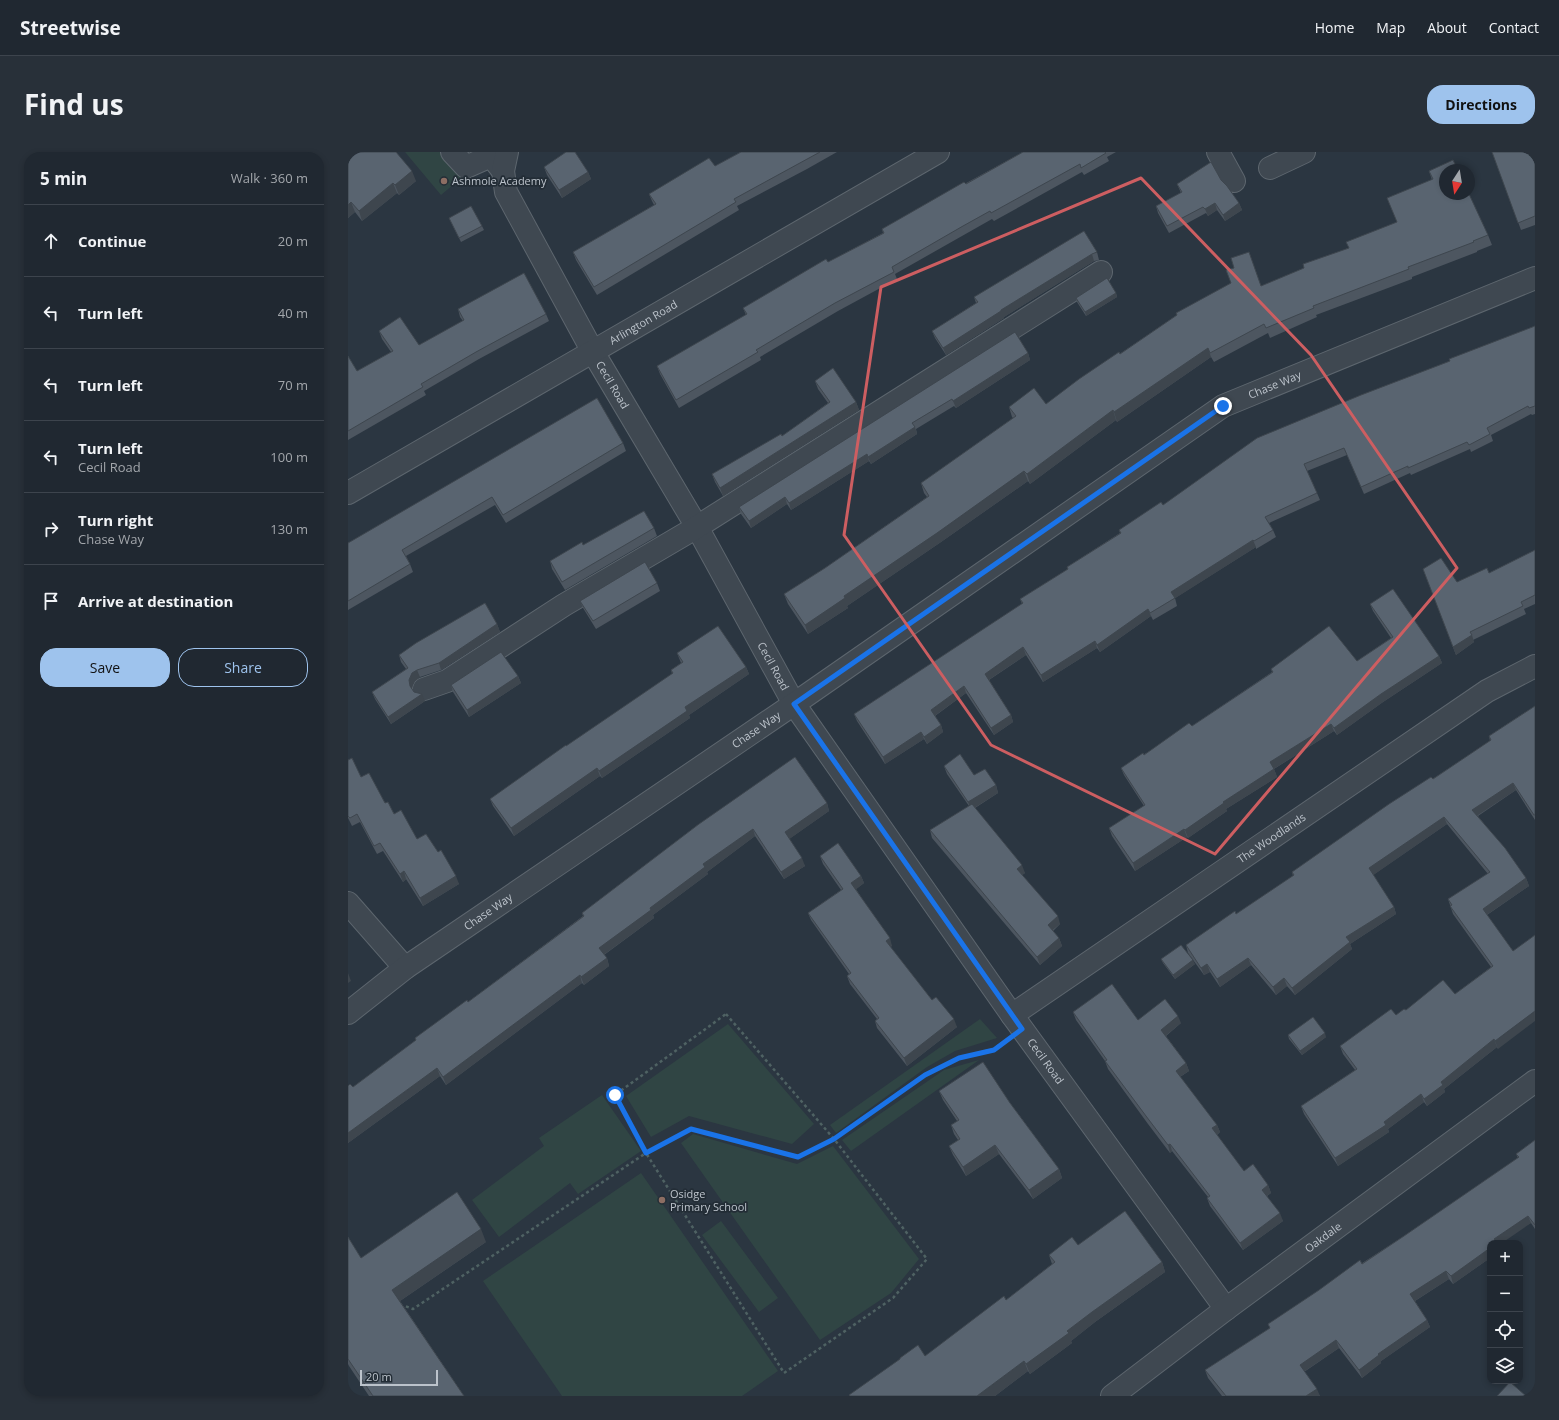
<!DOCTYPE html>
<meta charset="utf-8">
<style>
body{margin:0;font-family:"Open Sans",sans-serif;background:#283039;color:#f1f3f6}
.controls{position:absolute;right:12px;bottom:12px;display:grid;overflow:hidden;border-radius:8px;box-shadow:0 2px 6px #0003}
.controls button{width:36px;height:36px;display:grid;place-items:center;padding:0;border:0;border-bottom:1px solid #3d444d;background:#202831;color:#f1f3f6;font:20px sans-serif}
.compass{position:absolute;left:1091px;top:12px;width:36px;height:36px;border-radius:50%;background:#202831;box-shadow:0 2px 6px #0003;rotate:192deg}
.scale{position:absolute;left:12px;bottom:10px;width:78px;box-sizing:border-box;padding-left:4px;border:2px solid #bcc3cb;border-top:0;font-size:11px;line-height:14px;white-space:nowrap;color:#bcc3cb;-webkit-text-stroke:3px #232d36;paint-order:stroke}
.stop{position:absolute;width:12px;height:12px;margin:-9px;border:3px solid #1a73e8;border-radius:50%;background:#fff}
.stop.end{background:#1a73e8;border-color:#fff;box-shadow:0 1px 4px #0008}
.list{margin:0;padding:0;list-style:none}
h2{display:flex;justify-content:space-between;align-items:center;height:52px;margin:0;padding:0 16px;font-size:17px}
h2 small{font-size:13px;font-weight:400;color:#a2a6ab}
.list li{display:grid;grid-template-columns:26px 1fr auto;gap:12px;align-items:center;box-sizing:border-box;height:72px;padding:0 16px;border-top:1px solid #3d444d}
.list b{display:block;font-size:15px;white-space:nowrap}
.list p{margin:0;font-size:13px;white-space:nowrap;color:#a2a6ab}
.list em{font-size:13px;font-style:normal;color:#a2a6ab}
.actions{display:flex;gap:8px;padding:12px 16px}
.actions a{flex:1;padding:9px 0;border:1px solid #9ec3ed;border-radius:16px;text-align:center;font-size:14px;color:#9ec3ed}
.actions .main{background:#9ec3ed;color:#111}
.icon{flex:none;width:22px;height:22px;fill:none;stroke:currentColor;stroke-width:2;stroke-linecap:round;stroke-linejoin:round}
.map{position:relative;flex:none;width:1187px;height:1244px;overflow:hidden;border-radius:16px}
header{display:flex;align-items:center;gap:24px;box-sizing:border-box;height:56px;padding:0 20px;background:#202831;border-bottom:1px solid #3d444d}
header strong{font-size:19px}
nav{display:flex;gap:22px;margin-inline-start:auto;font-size:14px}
.intro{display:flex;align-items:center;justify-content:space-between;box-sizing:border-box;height:96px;padding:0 24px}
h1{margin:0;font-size:28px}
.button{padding:10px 18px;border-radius:16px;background:#9ec3ed;color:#111;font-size:14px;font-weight:700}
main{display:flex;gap:24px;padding:0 24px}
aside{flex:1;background:#202831;border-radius:16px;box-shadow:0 2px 6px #0003}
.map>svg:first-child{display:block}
</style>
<header>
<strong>Streetwise</strong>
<nav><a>Home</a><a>Map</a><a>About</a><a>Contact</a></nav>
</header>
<div class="intro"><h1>Find us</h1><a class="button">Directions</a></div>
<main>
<aside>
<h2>5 min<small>Walk · 360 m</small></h2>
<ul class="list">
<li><svg class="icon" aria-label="ahead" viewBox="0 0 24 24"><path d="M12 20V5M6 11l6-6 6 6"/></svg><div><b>Continue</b></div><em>20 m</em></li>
<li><svg class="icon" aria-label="left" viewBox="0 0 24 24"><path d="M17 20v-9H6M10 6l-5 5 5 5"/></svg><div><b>Turn left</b></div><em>40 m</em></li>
<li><svg class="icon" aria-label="left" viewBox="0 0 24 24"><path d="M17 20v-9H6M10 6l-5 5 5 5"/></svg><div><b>Turn left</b></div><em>70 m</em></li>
<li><svg class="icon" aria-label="left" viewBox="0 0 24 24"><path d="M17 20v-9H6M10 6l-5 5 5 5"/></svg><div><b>Turn left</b><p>Cecil Road</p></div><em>100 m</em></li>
<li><svg class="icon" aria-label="right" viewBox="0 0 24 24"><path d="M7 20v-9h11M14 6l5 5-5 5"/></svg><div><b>Turn right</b><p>Chase Way</p></div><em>130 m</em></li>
<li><svg class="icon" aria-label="arrive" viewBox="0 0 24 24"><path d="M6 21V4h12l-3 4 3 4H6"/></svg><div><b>Arrive at destination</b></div></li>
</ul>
<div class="actions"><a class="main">Save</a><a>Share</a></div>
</aside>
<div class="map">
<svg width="1187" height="1244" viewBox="0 0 1187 1244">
<rect width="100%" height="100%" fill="#2b3641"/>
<path fill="#304544" d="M57 0H100L119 21 93 43Z
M632 867 649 886 607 899 579 915 488 981 482 973Z
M380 872 466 972 444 992 341 964 303 985 278 944Z
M631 908 503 999 494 988 596 918Z
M254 943 293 999 230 1042 222 1031 151 1085 124 1048 196 994 191 986Z
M345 982 449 1012 485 994 571 1107 543 1141 472 1188 333 991Z
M293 1021 430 1219 394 1244H214L135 1129Z
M373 1069 430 1146 411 1160 354 1083Z"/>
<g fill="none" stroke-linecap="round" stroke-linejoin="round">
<defs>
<g id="minor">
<path d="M104 0 118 15 143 4 155 19"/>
<path id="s1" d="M159 0 155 19 158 40 245 200 349 375 446 552 664 863 878 1157"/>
<path d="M870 0 886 29"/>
<path d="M922 16 956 0"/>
<path id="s2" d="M0 341 590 0"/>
<path d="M76 537 99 529 216 453 349 375 753 120"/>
<path d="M0 751 57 816"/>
<path id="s3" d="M0 861 57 816 446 552 875 254 1187 126"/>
<path id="s4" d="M664 863 1139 539 1187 514"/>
<path id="s5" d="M764 1244 878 1157 1187 929"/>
</g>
</defs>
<use href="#minor" stroke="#5d666e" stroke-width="24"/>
<path stroke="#4f6263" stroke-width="2.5" stroke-dasharray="3 3" stroke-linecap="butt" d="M378 862 486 987 579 1107 545 1146 436 1221 298 1001 267 943Z
M53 1157 57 1154 65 1157 298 1001 343 977 450 1005 486 987 577 923 611 906 646 897 654 891"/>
<use href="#minor" stroke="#3f4851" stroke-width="22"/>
</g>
<path fill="#4d5660" d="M393 0H489L459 17 389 54 391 58 249 143 228 108 225 100 306 53 304 49 301 42 367 14Z
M675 0H768L759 5 761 9 736 23 734 20 646 69 644 67 547 122 549 127 490 159 412 205 413 208 331 256 312 222 309 214 398 163 395 156 480 110 535 81 534 77Z
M1144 0H1187V73L1173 78Z
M0 6 68 29 51 43 49 41 14 69 7 60 0 66Z
M196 15 240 20 243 27 214 46 199 23Z
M1081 19 1140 83 1144 93 1129 99V100L1064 125V127L968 163 969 165 922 186 920 181 866 210 863 205 769 270 768 268 682 332 680 329 593 390 499 454 500 456 460 482 440 452 436 442 477 416 579 345 576 341 573 331 665 266 664 265 661 255 698 252 829 163 828 161 913 134 956 116 1000 96 1049 70 1039 46 1084 28Z
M873 28 891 51 894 58 877 69 869 58 860 64 858 61 821 81 810 61 808 54 833 41 829 32Z
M101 66 134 74 136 78 113 90Z
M749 100 751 108 746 109 656 165V166L598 203 587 186 584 179 628 151 626 145Z
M768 141 769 145 738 164 729 150 728 146Z
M110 157 198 162 201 169 131 207 76 239 78 243 0 288V204L9 219 43 200 34 187 31 179 71 193 115 169 112 165Z
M1187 174V262L1184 263 1183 262 1143 283 1145 289 1123 300 1122 297 1063 323 1062 321 1016 342 999 303 959 319 969 341 972 348 921 371 925 378 928 385 908 397V395L827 446 829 454 805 468 803 464 752 500 749 496 695 530 678 503 641 528 663 563 665 570 646 583 618 541 587 564 593 573 595 580 579 592 576 587 537 612 509 569 506 562 674 452 672 447 720 417 719 415 772 381 771 378 815 353 1102 209Z
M680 201 682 208 608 256 606 254 568 277 569 282 523 312 521 309 443 358 439 352 403 376 393 362 391 355Z
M467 229 508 250 511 258 375 344 367 330 364 322 434 284 480 251 470 237Z
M275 291 278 299 158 371 147 353 58 404 62 412 65 420 0 458V391Z
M306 376 309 384 217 438 204 417 202 409Z
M1187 398V452L1176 457 1178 462 1125 488 1126 490 1108 503 1075 417 1109 430 1141 421Z
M309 431 312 439 248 477 235 456 232 449Z
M1022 452 1091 504 1094 511 1035 550 989 583 986 579 926 617 929 625 878 657 879 659 840 686 839 685 787 719 764 684 761 676 796 654 776 623 773 616 844 574 924 520 923 517 1009 509 1043 486 1025 459Z
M149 472 152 480 93 518 72 525 67 529 64 535V537L66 540 77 549 43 572 27 547 24 540 58 517 53 510 51 503Z
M329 501 398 515 401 522 341 563 342 566 254 626 252 624 166 684 145 654 142 647 324 522 323 518 333 511Z
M170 524 173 531 121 565 105 540 103 533Z
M1187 554V668L1168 638 1130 664 1178 726 1181 734 1139 763 1165 799 1150 897 1149 895 1096 937 1097 940 1079 954 1076 950 1040 977 1041 980 990 1014 956 962 953 954 1007 918 995 902 992 894 1058 858 1107 842 1143 815 1105 762 1100 747 1140 722 1099 672 1025 723 1046 755 1048 762 1002 792 1004 797 947 843 939 834 928 843 903 813 872 835 862 820 856 823 840 801 838 793 888 762 945 724 944 720 1142 589 1141 584Z
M0 608 13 625 37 651 69 687 90 700 111 732 75 754 58 727 55 730 35 699 29 702 12 670 4 674 0 666Z
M596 614 626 623 648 633 650 641 627 656 677 721 674 723 712 772 705 779 711 786 714 794 692 813 584 686 582 678 621 654 599 622Z
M479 651 481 659 441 687 457 714 436 727 407 684 359 720 360 722 305 763 306 766 256 803 259 806 261 814 236 833 234 831 98 933 92 924 0 991V934L5 935 68 888 67 886 120 850 235 764 234 761 351 672Z
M472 704 513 724 516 731 508 737 544 794 542 795 584 848 609 875 559 914 529 876 527 869 529 867 502 832 499 824 501 822 463 768 460 761 493 738 475 712Z
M813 807 847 812 827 827 815 811Z
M725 860 790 868 833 871 818 884 838 911 841 919 832 925 869 973 872 980 869 983 896 1019 920 1033 923 1041 919 1044 935 1069 895 1098 862 1054 859 1046 860 1045 824 999 822 1001 800 972 760 917 757 909 728 868Z
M940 883 978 885 954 903 941 887Z
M591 939 662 951 711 1017 714 1026 685 1047 651 1002 618 1024 605 1003 601 994 610 988 606 982 603 973 609 969 595 948Z
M1187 988V1077L1183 1071 1142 1091V1106L1105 1132 1101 1127 1067 1149 1079 1168 1082 1175 1033 1209V1211L1014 1226 991 1196 956 1220 972 1244H874L860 1226 857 1218 922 1176 920 1172 1056 1084 1170 1006 1168 1002Z
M0 1085 13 1106 138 1090 52 1149 116 1244H21L1 1214 0 1212Z
M730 1093 814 1110 817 1120 747 1170 723 1189 724 1191 682 1222 680 1219 647 1244H502L501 1243 577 1204 658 1148 704 1112 701 1103Z"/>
<path fill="#3e464e" d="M64 19 68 29 51 43 47 33Z
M240 20 243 27 214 46 211 38Z
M45 31 49 41 14 69 11 59Z
M3 50 7 60 0 66V53Z
M867 51 869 58 860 64 857 57Z
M891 51 894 58 877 69 875 63Z
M744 102 746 109 656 165V166L598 203 595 196 653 158Z
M768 141 769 145 738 164 737 160Z
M860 196 863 205 769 270 766 260Z
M680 201 682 208 608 256 605 249Z
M508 250 511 258 375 344 372 336Z
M765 258 768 268 682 332 679 322Z
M567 275 569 282 523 312 520 305Z
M519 302 521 309 443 358 441 351Z
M676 319 680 329 593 390 499 454 500 456 460 482 457 473 496 444Z
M437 345 439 352 403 376 401 369Z
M905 388 908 395 826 447 823 440Z
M800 457 803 464 752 500 749 493Z
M149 472 152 480 93 518 91 511Z
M1124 483 1126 490 1108 503 1105 495Z
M747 489 749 496 695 530 693 523Z
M675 495 678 503 639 529 637 522Z
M1091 504 1094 511 1035 550 989 583 986 576 1033 542Z
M398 515 401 522 341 563 342 566 254 626 251 619 337 555Z
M69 518 72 525 67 529 64 535V541L62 534 61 528 64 521Z
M170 524 173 531 121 565 119 558Z
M616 534 618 541 585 565 583 558Z
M74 542 77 549 43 572 40 565Z
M663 563 665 570 646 583 643 576Z
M983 572 986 579 924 618 922 610Z
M593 573 595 580 579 592 576 585Z
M573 580 576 587 537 612 535 605Z
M249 616 252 624 166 684 163 676Z
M926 617 929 625 878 657 879 659 840 686 837 678 875 650Z
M1165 631 1168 638 1127 665 1124 658Z
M648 633 650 641 623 658 620 650Z
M479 651 481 659 440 688 437 680Z
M1096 665 1099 672 1024 724 1021 716Z
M405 677 407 684 359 720 360 722 305 763 306 766 254 804 251 796 355 712Z
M836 677 839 685 787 719 785 711Z
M454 706 457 714 436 727 433 720Z
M674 713 677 721 672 725 669 717Z
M56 719 58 727 55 730 52 722Z
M108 724 111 732 75 754 72 746Z
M513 724 516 731 506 739 503 731Z
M1178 726 1181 734 1137 764 1135 757Z
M1046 755 1048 762 1002 792 1004 797 947 843 944 836 998 785Z
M710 764 712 772 702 780 700 773Z
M542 786 544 794 540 796 538 789Z
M711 786 714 794 692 813 689 805Z
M259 806 261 814 236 833 233 825Z
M900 806 903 813 872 835 869 827Z
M845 808 847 812 827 827 825 823Z
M859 812 862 820 856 823 853 816Z
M0 821 3 829 0 831Z
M232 823 234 831 98 933 95 925Z
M936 826 939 834 928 843 925 835Z
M1187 859V869L1150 897 1147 889Z
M830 864 833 871 816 885 813 878Z
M606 867 609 875 559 914 556 906Z
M977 881 978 885 954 903 952 899Z
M1146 887 1149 895 1096 937 1097 940 1079 954 1076 947 1093 930Z
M838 911 841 919 830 926 828 919Z
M89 916 92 924 0 991V981Z
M1073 942 1076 950 1040 977 1041 980 990 1014 987 1006 1036 970Z
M869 973 872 980 867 984 864 976Z
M822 992 824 999 822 1001 820 993Z
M647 993 651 1002 618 1024 615 1015Z
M711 1017 714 1026 685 1047 681 1038Z
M920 1033 923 1041 917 1045 914 1038Z
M932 1061 935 1069 895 1098 892 1091Z
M1180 1064 1183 1071 1154 1091H1148L1146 1087Z
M133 1077 138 1090 49 1151 44 1138Z
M1142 1096V1106L1105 1132 1103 1124Z
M814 1110 817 1120 747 1170 723 1189 724 1191 682 1222 678 1212 719 1179 744 1160Z
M1098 1119 1101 1127 1065 1150 1062 1142Z
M1079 1168 1082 1175 1033 1209V1211L1014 1226 1011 1218 1030 1202Z
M988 1188 991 1196 954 1221 952 1213Z
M676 1209 680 1219 647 1244H629Z
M969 1237 972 1244H958Z"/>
<path fill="#596470" stroke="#3e464e" d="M8 0H48L64 19 47 33 45 31 11 59 3 50 0 53V6Z
M218 0H227L240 20 211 38 196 15Z
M393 0H472L386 47 388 50 246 135 225 100 308 52 301 42 361 6 367 14Z
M675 0H757L758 1 733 16 732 12 643 61 642 59 615 74 544 115 546 120 487 151 408 198 410 200 328 248 309 214 399 162 395 156 478 107 480 110 536 81 534 77 616 30 618 32Z
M1144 0H1187V64L1170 71Z
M1105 8 1110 18H1097V42H1121L1140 83 1125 89 1126 90 1060 115 1061 117 965 154 966 156 918 176 916 172 862 201 860 196 766 260 765 258 679 322 676 319 589 381 496 444 497 446 457 473 436 442 477 416 581 344 573 331 668 264 661 255 686 236 698 252 731 227 771 200 772 202 829 163 828 161 883 131 878 118 886 116 883 106 901 100 913 134 956 116 955 112 1001 96 998 90 1049 70 1039 46 1085 27 1081 19Z
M863 10 873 28 879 34 891 51 875 63 867 51 857 57 855 55 819 74 808 54 834 40 829 32Z
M123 54 134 74 111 86 101 66Z
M736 79 749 100 744 102 653 158V159L595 196 584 179 630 150 626 145Z
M176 121 198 162 128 200 73 232 75 235 0 279V204L9 219 45 199 31 179 52 165 71 193 116 168 110 157Z
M759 126 768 141 737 160 728 146Z
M1187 174V254L1181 256 1180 254 1139 276 1142 282 1121 293 1119 290 1060 316V314L1013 335 996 296 956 312 969 341 917 365 925 378 906 389 905 388 823 440 827 446 802 461 800 457 749 493 747 489 693 523 675 495 637 522 663 563 643 576 616 534 583 558 593 573 576 585 573 580 535 605 506 562 675 451 672 447 720 417 719 415 773 381 771 378 813 350 815 353 909 286 1013 243 1102 209 1101 207Z
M667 180 680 201 605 249 604 247 564 271 567 275 520 305 519 302 441 351 437 345 401 369 391 355Z
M485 216 508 250 372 336 364 322 433 282 434 284 482 250 467 229Z
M249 246 275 291 155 363 144 345 54 398 62 412 0 449V391Z
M296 359 306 376 214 430 202 409 234 390 235 393Z
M1187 398V443L1173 450 1175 454 1122 480 1124 483 1105 495 1075 417 1093 406 1109 430 1139 416 1141 421Z
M297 410 309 431 245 469 232 449Z
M1045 437 1091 504 1033 542 986 576 983 572 922 610 926 617 875 650 876 651 837 678 836 677 785 711 761 676 797 653 773 616 795 601 796 603 841 571 844 574 925 520 923 517 981 474 1009 509 1045 485 1022 452Z
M137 451 149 472 91 511 69 518 64 521 61 528 62 534 66 540 74 542 40 565 24 540 60 516 51 503 68 491Z
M370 474 398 515 337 555 339 559 251 619 249 616 163 676 142 647 218 593V594L325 521 323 518 335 510 329 501Z
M153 500 170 524 119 558 103 533Z
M1187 554V663H1186L1165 631 1124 658 1157 696 1178 726 1135 757 1165 799 1187 783V859L1147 889 1146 887 1093 930 1095 933 1076 947 1073 942 1036 970 1038 973 987 1006 953 954 1009 917 992 894 1043 857 1048 863 1056 857 1058 858 1095 828 1107 842 1145 814 1102 754 1104 753 1100 747 1142 720 1096 665 1021 716 1046 755 998 785 1002 790 944 836 936 826 925 835 900 806 869 827 859 812 853 816 838 793 887 759 888 762 946 723 944 720 1041 652 1083 625 1085 627 1143 588 1141 584Z
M612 602 626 623 637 617 648 633 620 650 596 614Z
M447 605 479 651 437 680 454 706 433 720 405 677 355 712 357 715 302 756 303 758 251 796 259 806 233 825 232 823 95 925 89 916 0 981V934L2 932 5 935 68 888 67 886 119 848 120 850 236 764 234 761 351 672Z
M4 606 13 625 21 621 37 651 40 650 46 662 53 658 69 687 78 682 90 700 93 698 108 724 72 746 56 719 52 722 32 691 26 694 9 662 2 666 0 664V608Z
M624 652 674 713 669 717 710 764 700 773 711 786 689 805 582 678Z
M490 691 513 724 503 731 542 786 538 789 584 848 588 845 606 867 556 906 527 869 531 866 499 824 503 821 460 761 495 737 472 704Z
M833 793 845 808 825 823 813 807Z
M764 832 790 868 817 847 830 864 813 878 838 911 828 919 869 973 864 976 896 1019 905 1012 920 1033 914 1038 932 1061 892 1091 859 1046 862 1044 822 992 820 993 798 964 757 909 759 908 725 860Z
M965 865 977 881 952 899 940 883Z
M635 910 662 951 711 1017 681 1038 647 993 615 1015 601 994 612 987 603 973 611 968 591 939Z
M1187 988V1073L1180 1064 1146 1087 1149 1091H1142V1096L1103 1124 1098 1119 1062 1142 1079 1168 1030 1202 1031 1203 1011 1218 988 1188 952 1213 969 1237 958 1244H878L857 1218 922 1176 920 1172 971 1138 1012 1108 1014 1112 1056 1084 1171 1005 1168 1002Z
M109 1040 133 1077 44 1138 116 1244H25L0 1207V1085L13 1106Z
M777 1059 814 1110 744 1160 719 1179 721 1181 678 1212 676 1209 629 1244H502L501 1243 552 1207V1206L570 1193 577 1204 656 1144 658 1148 707 1110 701 1103 724 1085 730 1093Z
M1162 1230 1178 1244H1149Z"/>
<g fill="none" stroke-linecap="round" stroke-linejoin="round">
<path stroke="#1a73e8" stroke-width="5" d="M267 943 298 1001 343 977 450 1005 486 987 577 923 611 906 646 898 674 877 446 552 875 254"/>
</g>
<path fill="none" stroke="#cd5e61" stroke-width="3" stroke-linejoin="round" d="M793 26 963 203 1109 416 867 702 643 593 496 383 533 135Z"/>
<g fill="#8d6e63" stroke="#232d36" stroke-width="1.5">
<circle cx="96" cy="29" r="4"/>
<circle cx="314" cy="1048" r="4"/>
</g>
<g text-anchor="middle" stroke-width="3.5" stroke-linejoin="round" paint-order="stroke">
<g font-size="11" fill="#bcc3cb" stroke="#232d36" text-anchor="start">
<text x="104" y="33">Ashmole Academy</text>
<text x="322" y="1046">Osidge<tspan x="322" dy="13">Primary School</tspan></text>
</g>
<g font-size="11" fill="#bcc3cb" stroke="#232d36">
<text dy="4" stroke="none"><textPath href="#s2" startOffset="341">Arlington Road</textPath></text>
<text dy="4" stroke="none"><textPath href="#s1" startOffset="261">Cecil Road</textPath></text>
<text dy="4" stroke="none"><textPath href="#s3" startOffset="1121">Chase Way</textPath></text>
<text dy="4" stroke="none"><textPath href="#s1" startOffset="585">Cecil Road</textPath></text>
<text dy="4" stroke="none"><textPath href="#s3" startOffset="497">Chase Way</textPath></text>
<text dy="4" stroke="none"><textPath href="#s4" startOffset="314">The Woodlands</textPath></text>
<text dy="4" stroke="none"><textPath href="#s3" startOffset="173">Chase Way</textPath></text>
<text dy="4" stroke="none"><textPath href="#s1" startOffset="1065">Cecil Road</textPath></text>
<text dy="4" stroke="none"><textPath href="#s5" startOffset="264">Oakdale</textPath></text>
</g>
</g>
</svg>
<div class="controls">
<button>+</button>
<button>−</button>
<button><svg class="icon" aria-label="locate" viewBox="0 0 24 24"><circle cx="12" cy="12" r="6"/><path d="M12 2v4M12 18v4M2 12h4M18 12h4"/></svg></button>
<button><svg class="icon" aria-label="layers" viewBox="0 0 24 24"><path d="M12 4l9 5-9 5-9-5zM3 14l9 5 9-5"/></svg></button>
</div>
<svg class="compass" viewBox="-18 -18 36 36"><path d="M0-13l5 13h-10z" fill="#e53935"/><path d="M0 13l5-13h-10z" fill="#a2a6ab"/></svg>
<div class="scale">20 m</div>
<div class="stop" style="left:267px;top:943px"></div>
<div class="stop end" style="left:875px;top:254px"></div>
</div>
</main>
